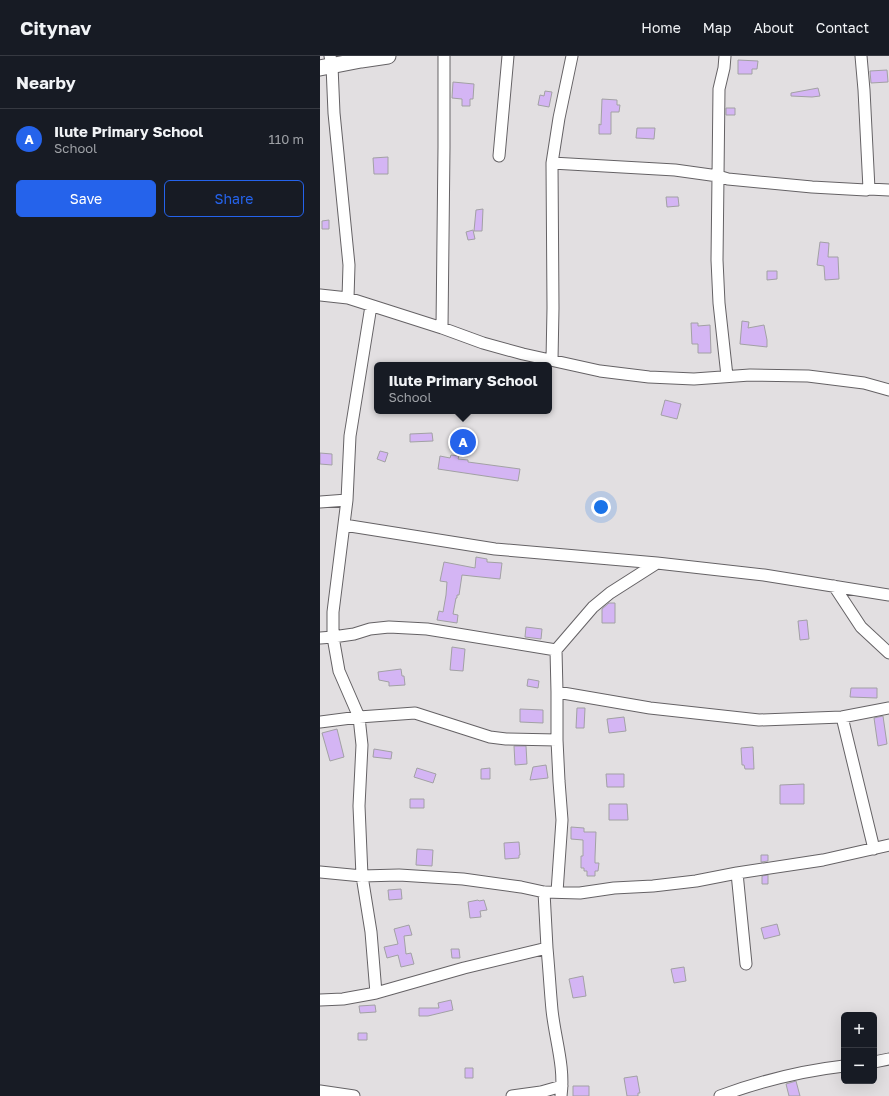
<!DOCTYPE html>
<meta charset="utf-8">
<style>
body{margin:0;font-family:"Golos Text",sans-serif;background:#242831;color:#f1f3f6}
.controls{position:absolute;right:12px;bottom:12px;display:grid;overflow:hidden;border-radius:6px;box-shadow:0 4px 16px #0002}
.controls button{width:36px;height:36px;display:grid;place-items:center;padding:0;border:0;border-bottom:1px solid #363941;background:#171b24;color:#f1f3f6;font:20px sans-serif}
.you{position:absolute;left:281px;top:451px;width:14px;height:14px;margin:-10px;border:3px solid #fff;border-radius:50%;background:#1a73e8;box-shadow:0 0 0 6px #1a73e833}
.badge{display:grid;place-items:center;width:26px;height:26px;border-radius:50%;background:#2563eb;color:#fff;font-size:13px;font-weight:700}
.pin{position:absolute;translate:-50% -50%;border:2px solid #fff;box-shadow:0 1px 4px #0006}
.popup{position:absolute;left:54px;top:306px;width:178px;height:52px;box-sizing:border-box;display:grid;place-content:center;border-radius:6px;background:#171b24;filter:drop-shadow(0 1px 3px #0005);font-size:13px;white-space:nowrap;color:#9ea1a6}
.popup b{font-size:15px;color:#f1f3f6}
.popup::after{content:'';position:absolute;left:50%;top:100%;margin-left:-8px;border:8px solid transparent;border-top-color:#171b24}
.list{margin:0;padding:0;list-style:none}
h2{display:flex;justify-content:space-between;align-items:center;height:52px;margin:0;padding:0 16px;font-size:17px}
h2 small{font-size:13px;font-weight:400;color:#9ea1a6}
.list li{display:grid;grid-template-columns:26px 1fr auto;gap:12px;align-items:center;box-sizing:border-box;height:60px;padding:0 16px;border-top:1px solid #363941}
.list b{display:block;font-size:15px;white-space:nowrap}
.list p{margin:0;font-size:13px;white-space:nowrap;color:#9ea1a6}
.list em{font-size:13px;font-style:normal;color:#9ea1a6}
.actions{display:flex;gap:8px;padding:12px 16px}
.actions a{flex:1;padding:9px 0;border:1px solid #2563eb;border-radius:6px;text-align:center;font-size:14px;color:#2563eb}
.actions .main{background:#2563eb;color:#fff}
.map{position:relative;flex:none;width:569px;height:1040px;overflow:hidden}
header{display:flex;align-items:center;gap:24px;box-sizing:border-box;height:56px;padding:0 20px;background:#171b24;border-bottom:1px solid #363941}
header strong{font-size:19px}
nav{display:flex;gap:22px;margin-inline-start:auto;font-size:14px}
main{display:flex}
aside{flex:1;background:#171b24}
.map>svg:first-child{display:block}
</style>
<header>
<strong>Citynav</strong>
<nav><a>Home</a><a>Map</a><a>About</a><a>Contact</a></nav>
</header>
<main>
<aside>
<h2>Nearby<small></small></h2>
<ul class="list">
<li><span class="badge">A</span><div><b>Ilute Primary School</b><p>School</p></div><em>110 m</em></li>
</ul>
<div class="actions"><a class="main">Save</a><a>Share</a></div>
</aside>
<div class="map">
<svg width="569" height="1040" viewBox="0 0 569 1040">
<rect width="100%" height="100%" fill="#e2dfe1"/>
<path fill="#d4b5f4" stroke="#a2a1a4" d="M418 4 438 5 437 13H432V18H418Z
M567 14 568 26 551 27 550 15Z
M133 26 154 28 153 43H150V50H142V43L132 42Z
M498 32 500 40 492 41 471 40V37Z
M225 35 232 36 229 51 218 49 220 39 224 40Z
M282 43 297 44V49H300L299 56H291V78H279V68L281 69Z
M406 52H415V59H406Z
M317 72H335L334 83 316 82Z
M68 101V118H54L53 102Z
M346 141H358L359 150 347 151Z
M163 153 162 175H154L156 154Z
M9 164V173H2V165Z
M153 174 155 183 148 184 146 176Z
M500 186 509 187 508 201H518L519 223 505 224 504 210 497 209Z
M447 215H457V223L447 224Z
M422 265 429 266 428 272 444 269 447 284V291L420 288Z
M371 267H378V270L390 269 391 297H378V288H372Z
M345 344 361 348 357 363 341 359Z
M112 377 113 385 90 386V378Z
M60 395 68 397 65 406 57 403Z
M0 397 12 398V409L0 408Z
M131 399 139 400 138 403 148 404V406L200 413 198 425 118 413 120 400 130 402Z
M156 501 167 503V506L182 507 180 523 142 519 139 539H137V542H136L133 558 138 559 137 567 117 564 119 555 123 556 126 539 127 526 120 525 124 506 155 512Z
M289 547H295V567H282V553Z
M487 564 489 583 480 584 478 565Z
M206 571 222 573 221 583 205 581Z
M132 591 145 593 143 615 130 614Z
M81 613 82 620H84L85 629 69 630V626L59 624 58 616Z
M208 623 219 625 218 632 207 630Z
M531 632H557V642L530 641Z
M257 652H265L264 672H256Z
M200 653 223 654V667L200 666Z
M563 660 567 688 558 690 554 662Z
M304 661 306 675 289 677 287 663Z
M17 673 24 701 10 705 2 677Z
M194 690H206L207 708 195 709Z
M433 691 434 713H425L424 709H422L421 692Z
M54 693 72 696 71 703 53 701Z
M226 709 228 722 210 724 213 711Z
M97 712 116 718 113 727 94 721Z
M170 712V723H161V713Z
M286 718H304V731H287Z
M484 728V748H460V729Z
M90 743H104V752H90Z
M289 748H307L308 764H289Z
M251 771 264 772V776H276L275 801V807H279L278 815H275V820H267V815H264V812H261V800H263V784L251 783Z
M199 786 200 799H199V802L185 803 184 787Z
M97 793 113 794 112 810 96 809Z
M441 799H448V805L441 806Z
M448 819V828H442V820Z
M81 833 82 843 69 844 68 834Z
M158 844 159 845 164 844 167 854 160 855 161 861 150 862 148 846Z
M457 868 460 879 444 883 441 872Z
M89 869 92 879 84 880 86 898 91 897 94 908 81 911 78 899 67 902 64 891 78 888 74 873Z
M131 893H139L140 902H132Z
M364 911 366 925 354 927 351 913Z
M263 920 266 940 253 942 249 923Z
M131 944 133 954 108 960H99V952H119L118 947Z
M55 949 56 956 40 957 39 950Z
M38 977H47V984H38Z
M145 1012H153V1022H145Z
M317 1020 320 1037H318V1040H307L304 1022Z
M476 1025 480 1040H469L466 1028Z
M253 1030H269V1040H253Z"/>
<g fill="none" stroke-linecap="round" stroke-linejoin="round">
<defs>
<path id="street" d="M10 0 12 10 14 57 29 209 28 242
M405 0 404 12 399 33 398 120 408 123 492 131 546 134 549 133 544 34 541 0
M179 100 188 0
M232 107 355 114 398 120 397 204 399 247 407 320
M549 133 569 134
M0 239 28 242 122 272 163 287 203 298 280 315 329 321 374 323 430 319 488 320 544 327 569 334
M51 250 30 380 27 444 13 556V581L19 615 39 661 42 689 39 750 42 820 51 876 56 937 144 912 227 892 224 836
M122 272 124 91V0
M232 304 233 252 232 107 239 62 252 0
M0 446 27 444
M24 469 175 493 337 507 444 519 569 539
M337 507 290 537 273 551 236 594 237 636 330 652 439 664 522 661 569 652
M514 530 541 571 569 597
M0 582 13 581 34 578 50 573 69 571 107 573 236 594
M237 636V684L239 725 242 764 237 836
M522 661 554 793
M0 666 39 661 95 657 170 681 186 683 237 684
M0 816 42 820 79 819 143 823 201 831 224 836 260 837 294 832 333 830 376 825 417 817 503 804 569 789
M417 817 426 908
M227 892C229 913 230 933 232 954 235 983 245 1011 241 1040
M0 944 23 943 56 937
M554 1006 569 1003
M0 1035 34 1040
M192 1040 221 1036 242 1030
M400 1040C441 1025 480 1015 524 1010"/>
<path id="secondary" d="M0 12 41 4 68 0"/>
</defs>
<use href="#street" stroke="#656265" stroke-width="13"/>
<use href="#secondary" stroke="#656265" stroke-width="17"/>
<use href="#street" stroke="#fff" stroke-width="11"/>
<use href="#secondary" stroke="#fff" stroke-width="15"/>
</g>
</svg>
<div class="controls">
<button>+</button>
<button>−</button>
</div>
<div class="you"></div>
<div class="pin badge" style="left:143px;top:386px">A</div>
<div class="popup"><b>Ilute Primary School</b>School</div>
</div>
</main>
